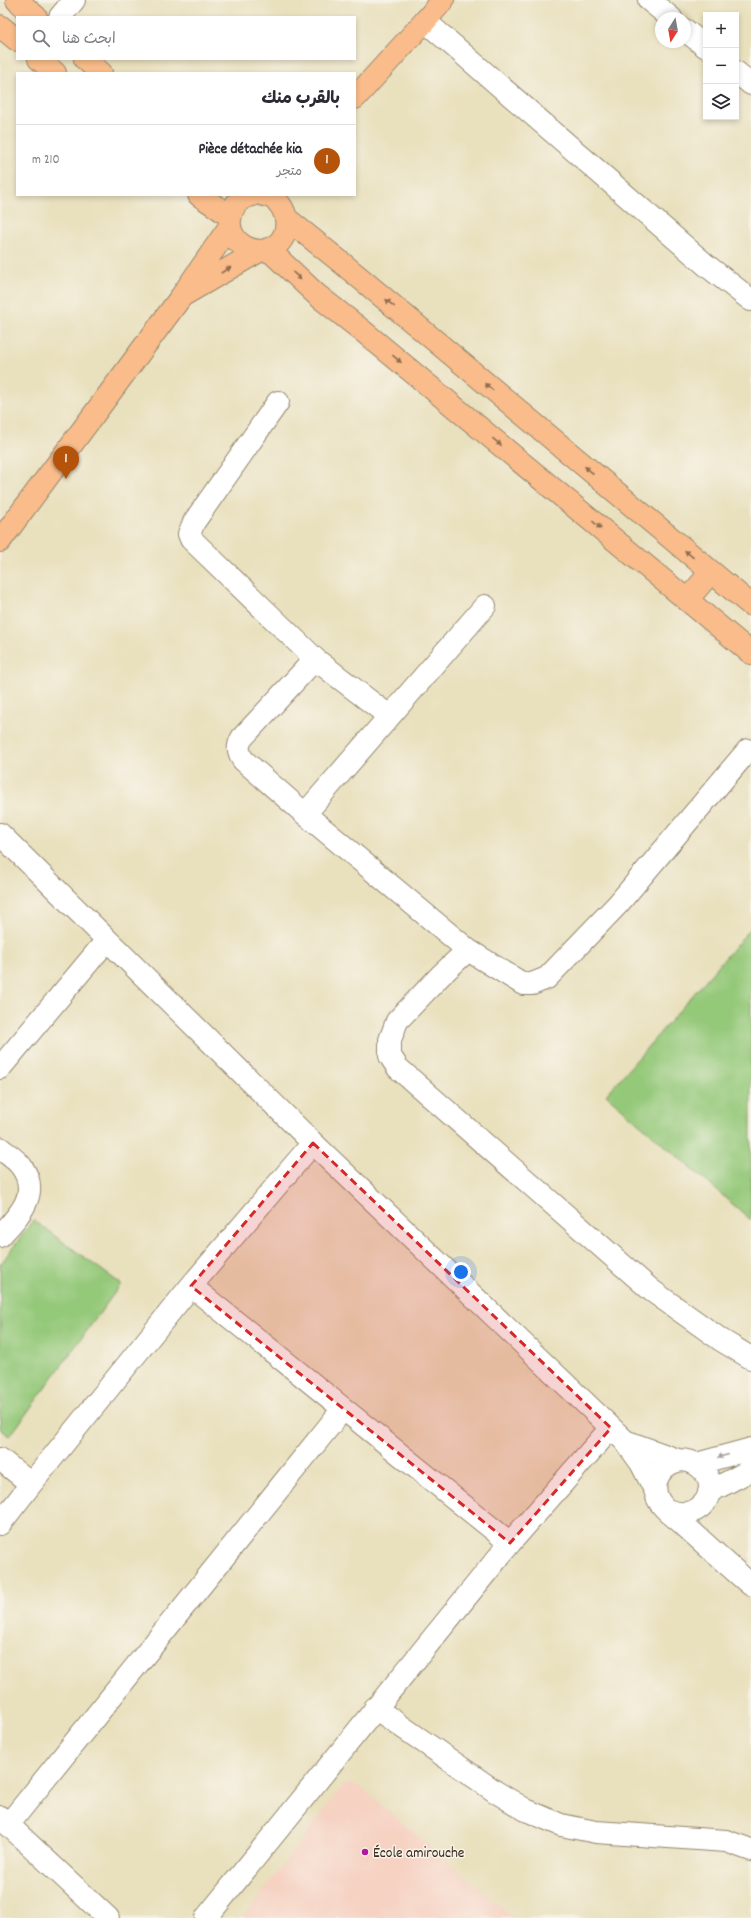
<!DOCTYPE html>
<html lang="ar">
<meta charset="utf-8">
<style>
body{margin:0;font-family:Dekko,"Playpen Sans Arabic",sans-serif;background:#f2f2f3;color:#2b2b33;direction:rtl}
.controls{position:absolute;right:12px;top:12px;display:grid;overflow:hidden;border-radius:0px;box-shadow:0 2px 6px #0003}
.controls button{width:36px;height:36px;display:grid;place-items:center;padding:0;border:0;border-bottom:1px solid #e1e1e2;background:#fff;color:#2b2b33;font:20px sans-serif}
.compass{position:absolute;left:655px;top:12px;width:36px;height:36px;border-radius:50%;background:#fff;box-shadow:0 2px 6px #0003;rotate:191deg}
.you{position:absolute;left:461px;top:1272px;width:14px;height:14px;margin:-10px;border:3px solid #fff;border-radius:50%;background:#1a73e8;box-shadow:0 0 0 6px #1a73e833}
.badge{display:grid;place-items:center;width:26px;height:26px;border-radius:50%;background:#b45309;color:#fff;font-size:13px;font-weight:700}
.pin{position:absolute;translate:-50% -33px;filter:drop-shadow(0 1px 2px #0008)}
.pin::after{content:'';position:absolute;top:21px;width:14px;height:12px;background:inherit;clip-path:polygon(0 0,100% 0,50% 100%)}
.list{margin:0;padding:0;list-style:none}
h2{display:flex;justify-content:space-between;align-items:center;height:52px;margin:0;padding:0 16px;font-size:17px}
h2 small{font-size:13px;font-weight:400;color:#7c7c81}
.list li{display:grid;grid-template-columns:26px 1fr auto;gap:12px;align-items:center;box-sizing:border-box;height:72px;padding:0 16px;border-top:1px solid #e1e1e2}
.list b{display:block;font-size:15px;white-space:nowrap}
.list p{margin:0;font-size:13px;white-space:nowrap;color:#7c7c81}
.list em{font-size:13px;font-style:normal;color:#7c7c81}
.icon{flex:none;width:22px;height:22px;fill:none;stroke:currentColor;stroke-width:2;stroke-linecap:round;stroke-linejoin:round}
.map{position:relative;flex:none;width:751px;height:1918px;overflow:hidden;direction:ltr}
.search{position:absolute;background:#fff;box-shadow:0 2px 6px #0003;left:16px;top:16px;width:340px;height:44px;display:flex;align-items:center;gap:10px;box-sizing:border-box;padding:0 14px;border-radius:0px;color:#7c7c81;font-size:15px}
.panel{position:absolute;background:#fff;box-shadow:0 2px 6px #0003;left:16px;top:72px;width:340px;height:124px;border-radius:0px;direction:rtl}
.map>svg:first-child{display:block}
</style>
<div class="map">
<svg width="751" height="1918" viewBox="0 0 751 1918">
<rect width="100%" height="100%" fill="#f7f3e8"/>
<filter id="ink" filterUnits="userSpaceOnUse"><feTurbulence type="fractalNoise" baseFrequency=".025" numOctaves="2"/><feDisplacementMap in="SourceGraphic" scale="8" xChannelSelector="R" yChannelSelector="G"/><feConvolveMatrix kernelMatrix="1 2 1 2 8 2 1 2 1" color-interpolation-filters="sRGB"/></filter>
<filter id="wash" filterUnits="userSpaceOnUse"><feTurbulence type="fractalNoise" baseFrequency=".012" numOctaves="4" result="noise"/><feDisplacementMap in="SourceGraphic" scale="16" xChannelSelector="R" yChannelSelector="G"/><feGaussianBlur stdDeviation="0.9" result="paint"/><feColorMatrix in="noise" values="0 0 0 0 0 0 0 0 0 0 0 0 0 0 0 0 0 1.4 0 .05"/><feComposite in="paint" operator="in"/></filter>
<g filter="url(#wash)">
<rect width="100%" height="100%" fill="#e9e0bd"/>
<path fill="#f6d2c3" d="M344 1784 359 1786 514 1918H243Z"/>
<path fill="#95c97a" stroke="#687a4c" d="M751 928V1220L606 1095Z
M33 1220 121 1284 10 1436 0 1429V1265Z"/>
</g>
<g filter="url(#ink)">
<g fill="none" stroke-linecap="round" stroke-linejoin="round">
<defs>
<path id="minor" d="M649 0 671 18
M60 17 74 0
M425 21 706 265 751 300
M685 30 706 47
M736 72 751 84
M278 402 194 522 189 534 191 539 315 659 389 716
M315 659 242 738C237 747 238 751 243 760L305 814 468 950 441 975 397 1021 390 1040V1056L398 1068 651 1290 721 1340 751 1358
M305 814 485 606
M0 834 313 1143 625 1441 641 1463 655 1490
M468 950 523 984H532L547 978 618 904 748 750
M0 1068 107 940
M0 1148C7 1154 16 1159 21 1166 42 1194 18 1216 0 1236
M191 1286 510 1543
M625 1441 678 1460
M0 1459 31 1484 0 1524
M696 1464 751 1449
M31 1484 191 1286 313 1143
M709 1492 751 1470
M667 1510C704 1525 725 1483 697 1465 674 1449 645 1477 659 1501 664 1510 675 1517 683 1524 705 1544 728 1565 751 1585
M375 1708 496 1792 526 1810 561 1825 596 1832 726 1841 751 1850
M0 1817 108 1918
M8 1825 343 1409
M206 1918 510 1543 611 1428"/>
<path id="major" d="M17 0 36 17
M0 26 17 40
M39 59 55 73
M85 59 101 73
M355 98 425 21 443 0
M199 195 230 216
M253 195C245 196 237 201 233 209 216 245 271 269 285 233 290 217 281 198 264 195
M286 218 342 263 751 605
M268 249 317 295 364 332 751 653
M185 294 259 251
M0 541 181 297 230 226
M687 600 711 572"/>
</defs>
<use href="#minor" stroke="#92856e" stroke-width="24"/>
<use href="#major" stroke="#92856e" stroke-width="24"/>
<use href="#minor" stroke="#fff" stroke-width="22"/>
<use href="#major" stroke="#f9bc8a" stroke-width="22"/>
</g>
<defs><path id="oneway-solid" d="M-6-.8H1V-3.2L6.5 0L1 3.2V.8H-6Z"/></defs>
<g fill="#906c4f">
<use href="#oneway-solid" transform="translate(226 270) rotate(-30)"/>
<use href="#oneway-solid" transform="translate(297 276) rotate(44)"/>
<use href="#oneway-solid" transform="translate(390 303) rotate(-140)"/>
<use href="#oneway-solid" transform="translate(397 359) rotate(40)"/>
<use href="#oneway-solid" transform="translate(489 387) rotate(-140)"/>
<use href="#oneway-solid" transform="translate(497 442) rotate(40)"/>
<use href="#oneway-solid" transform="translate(589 470) rotate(-140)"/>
<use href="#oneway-solid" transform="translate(597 525) rotate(40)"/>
<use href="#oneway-solid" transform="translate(689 554) rotate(-140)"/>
</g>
<use fill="#a79f9a" href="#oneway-solid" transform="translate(723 1456) rotate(165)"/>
</g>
<path fill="#d62828" fill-opacity="0.2" stroke="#d62828" stroke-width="3" stroke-dasharray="8 5" stroke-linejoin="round" d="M313 1143 611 1428 510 1543 191 1286Z"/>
<circle fill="#b5179e" stroke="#f7f3e8" stroke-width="1.5" cx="365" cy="1852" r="4"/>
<g text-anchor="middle" stroke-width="3" stroke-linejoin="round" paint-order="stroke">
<g font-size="15" fill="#3b2a1e" stroke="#f7f3e8" text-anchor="start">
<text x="373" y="1857">École amirouche</text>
</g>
</g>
</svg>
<div class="controls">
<button>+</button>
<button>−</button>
<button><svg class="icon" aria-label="layers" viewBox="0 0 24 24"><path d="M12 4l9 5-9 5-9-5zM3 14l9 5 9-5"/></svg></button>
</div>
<svg class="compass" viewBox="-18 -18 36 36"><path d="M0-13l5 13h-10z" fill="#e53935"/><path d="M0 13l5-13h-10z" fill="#7c7c81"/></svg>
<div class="you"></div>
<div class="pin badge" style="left:66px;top:479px">1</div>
<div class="search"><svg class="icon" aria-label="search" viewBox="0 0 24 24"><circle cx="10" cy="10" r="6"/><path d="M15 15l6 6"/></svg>ابحث هنا</div>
<section class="panel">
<h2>بالقرب منك<small></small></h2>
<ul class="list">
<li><span class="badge">1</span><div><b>Pièce détachée kia</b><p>متجر</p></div><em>210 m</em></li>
</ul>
</section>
</div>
